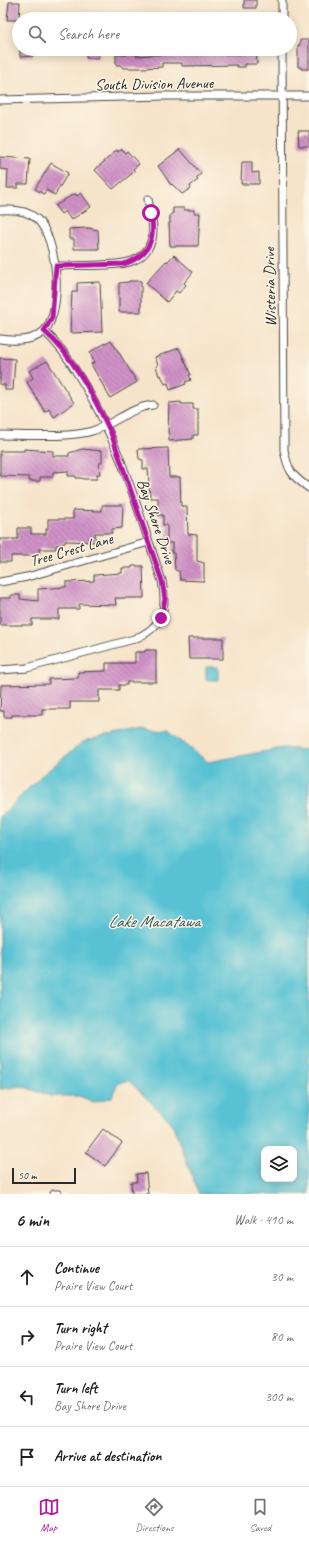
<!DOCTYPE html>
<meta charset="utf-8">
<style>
body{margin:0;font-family:Caveat,sans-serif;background:#f6f6f6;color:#202124}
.controls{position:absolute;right:12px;bottom:12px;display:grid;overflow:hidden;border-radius:8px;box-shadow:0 2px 10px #0003}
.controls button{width:36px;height:36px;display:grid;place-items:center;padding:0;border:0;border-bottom:1px solid #e0e0e0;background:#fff;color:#202124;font:20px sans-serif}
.scale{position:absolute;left:12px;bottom:10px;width:64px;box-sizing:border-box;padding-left:4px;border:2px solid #2b2b2b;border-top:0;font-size:11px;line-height:14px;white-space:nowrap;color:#2b2b2b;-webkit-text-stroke:3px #fcf5e5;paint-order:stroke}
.stop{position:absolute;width:12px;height:12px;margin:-9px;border:3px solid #b5179e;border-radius:50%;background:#fff}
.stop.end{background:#b5179e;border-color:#fff;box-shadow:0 1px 4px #0008}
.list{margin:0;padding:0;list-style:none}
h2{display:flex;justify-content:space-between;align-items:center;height:52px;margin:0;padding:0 16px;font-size:17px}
h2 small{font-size:13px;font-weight:400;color:#757577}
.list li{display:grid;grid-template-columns:26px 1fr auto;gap:12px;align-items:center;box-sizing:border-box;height:60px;padding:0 16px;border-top:1px solid #e0e0e0}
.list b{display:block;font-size:15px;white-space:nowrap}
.list p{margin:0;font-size:13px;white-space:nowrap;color:#757577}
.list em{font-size:13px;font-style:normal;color:#757577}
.icon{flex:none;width:22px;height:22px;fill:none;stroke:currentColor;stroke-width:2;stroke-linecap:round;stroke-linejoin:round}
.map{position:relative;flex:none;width:309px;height:1194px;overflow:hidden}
.search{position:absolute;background:#fff;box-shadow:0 2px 10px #0003;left:12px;right:12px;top:12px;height:44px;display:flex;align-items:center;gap:10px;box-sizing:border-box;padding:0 14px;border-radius:22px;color:#757577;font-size:15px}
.sheet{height:292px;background:#fff}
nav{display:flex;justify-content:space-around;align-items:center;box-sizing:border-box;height:56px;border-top:1px solid #e0e0e0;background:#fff;font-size:11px;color:#757577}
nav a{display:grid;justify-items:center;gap:2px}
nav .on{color:#b5179e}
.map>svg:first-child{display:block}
</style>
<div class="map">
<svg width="309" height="1194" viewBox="0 0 309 1194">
<defs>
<pattern id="building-back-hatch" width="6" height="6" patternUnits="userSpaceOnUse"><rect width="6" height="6" fill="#d092c7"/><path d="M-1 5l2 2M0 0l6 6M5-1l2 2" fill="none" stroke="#a977a2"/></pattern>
</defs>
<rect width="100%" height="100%" fill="#fcf5e5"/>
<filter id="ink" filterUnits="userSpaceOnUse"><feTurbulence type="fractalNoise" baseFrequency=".025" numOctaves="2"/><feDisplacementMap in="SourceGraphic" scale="8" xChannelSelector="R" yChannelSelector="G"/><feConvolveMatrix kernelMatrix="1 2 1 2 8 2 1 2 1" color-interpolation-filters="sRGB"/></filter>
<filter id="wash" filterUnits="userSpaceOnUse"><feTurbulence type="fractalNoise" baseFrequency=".012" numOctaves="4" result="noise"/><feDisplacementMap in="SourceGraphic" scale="16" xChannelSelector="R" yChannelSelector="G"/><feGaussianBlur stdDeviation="0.9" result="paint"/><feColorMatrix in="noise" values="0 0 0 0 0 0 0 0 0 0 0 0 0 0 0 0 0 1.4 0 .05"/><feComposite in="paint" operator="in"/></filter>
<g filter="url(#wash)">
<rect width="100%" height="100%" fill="#f6e4ca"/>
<path fill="#58c2d4" stroke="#427680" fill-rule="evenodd" d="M206 667H218V680H206Z
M141 729 168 731 208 762 283 748 309 750V1194H199L172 1123 129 1081C118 1080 115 1088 112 1097L94 1102 79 1096H51L22 1086 0 1089V817L40 777 83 742ZM264 1149H294V1179H264Z"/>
<g id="blocks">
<path fill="url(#building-back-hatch)" d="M244 0H256V8H244Z
M9 2H20L19 20H7Z
M300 40H309V69H301V67H298V45H300Z
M20 49H33V56L20 57Z
M86 49H98V58H86Z
M168 49H176V55L246 54V50L256 49 257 64H245V67H237V65L182 66V63H162V67L143 68H123L120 65H116V55H127V51H136V56L168 54Z
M298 131H309V146H299Z
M122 149 125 153 127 151 139 164 133 169 135 171 113 189 95 170 117 150 118 152Z
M180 149 201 174 196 178 198 180 190 186 191 188 182 194 172 184 171 185 158 166Z
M0 157 30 159 28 184H18V188H7L8 170 0 169Z
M242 162H252V173L259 172V184H241Z
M51 163 68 173 55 195 46 190 44 194 35 189Z
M81 193 91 207 71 220 65 211 61 214 55 206 72 195 76 194 77 196Z
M173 208H184V210H194V213H200L198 246H170L169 223H170V215L173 213Z
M88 228 98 230 99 249H74V239H69V229Z
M174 255 193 272 184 283 186 285 179 293 176 291 167 302 146 283 166 261 167 262Z
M129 281H141V312H119V283L129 282Z
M100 282 102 332 70 333 72 292H77V283Z
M111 340 137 382 110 398 91 364 94 363 90 352Z
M179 348 191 375H189L191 380 185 382 186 384 170 390 168 383 165 384 161 375 159 376 156 366 158 365 155 357Z
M0 358 15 359 13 390H5V385L0 384Z
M47 361 74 403 54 417 49 409 45 412 27 382 33 378 29 371Z
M181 402V404H193V409H198V435H193V439L169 441V433H168L169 403Z
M168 448 169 477H180L181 506 187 507 188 534 197 535V561L204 563V581L180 580 179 571 175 570 174 553H172V543H167V525H163V515H158V498H150L148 469H143V460L139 459 138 449Z
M24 449 53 451V456H69V453L82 449 102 451V463H99L100 474H97V479H83L82 478H76V476H68V471L53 472V477H40V481H29V477L0 476V451H24Z
M102 505H123L122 528 112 529V533H95L96 542 65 541V543L56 545V549H39V556H11V562H0V539H18V528H31V534H46V529H48V519H73V510L102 511Z
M132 566H143L144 598H115L116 605 79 604V609H59V619H32V625H0V598H11V595H20V599L38 601V589L66 587V582L94 581V575L122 573V568H132Z
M188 638H223V659H189Z
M145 650H156V682H127V685H119V690H99V702H70V709H42V715H12V717H4V711H0L1 685 49 684V679L78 678V672L106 671V663H135V652H145Z
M103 1129 122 1143 105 1166 86 1152Z
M146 1173 148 1194H132L131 1182H137L136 1174Z"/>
</g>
</g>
<g filter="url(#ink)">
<use href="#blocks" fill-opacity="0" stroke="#494743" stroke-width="1"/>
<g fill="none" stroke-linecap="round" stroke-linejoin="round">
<defs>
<path id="minor" d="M282 19V0
M282 49 284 450C288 471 292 476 309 488
M0 100 166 96H309
M0 210C13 209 27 210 37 219 58 239 64 311 44 331 33 342 14 341 0 339
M55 266C74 265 118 267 132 261 142 258 149 249 152 239 155 226 150 212 148 199
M0 435C25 435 70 438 92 431 113 425 131 407 153 405
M0 582 27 577 149 542
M0 670 27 668 134 639C162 628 168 610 162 581 138 511 119 439 79 376 69 359 59 344 44 331
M54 1194H58"/>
</defs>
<use href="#minor" stroke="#494743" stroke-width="9"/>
<use href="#minor" stroke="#fff" stroke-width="7"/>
</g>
</g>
<g fill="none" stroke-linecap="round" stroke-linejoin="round" filter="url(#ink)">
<path stroke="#b5179e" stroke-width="5" d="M151 213C156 238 150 256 124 264L56 266 52 318 44 331C73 355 95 399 111 433L162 581 165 599 161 618"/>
</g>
<g text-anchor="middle" stroke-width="3" stroke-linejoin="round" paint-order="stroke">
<g font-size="16" fill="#2b2b2b" stroke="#fcf5e5">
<text transform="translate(154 83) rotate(-1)" y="6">South Division Avenue</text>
<text transform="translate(269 287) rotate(-91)" y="6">Wisteria Drive</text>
<text transform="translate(157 521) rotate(71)" y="6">Bay Shore Drive</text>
<text transform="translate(71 549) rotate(-16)" y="6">Tree Crest Lane</text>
</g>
<g font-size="17" font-style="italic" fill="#38585e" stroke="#fcf5e5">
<text x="154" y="927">Lake Macatawa</text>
</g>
</g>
</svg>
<div class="controls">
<button><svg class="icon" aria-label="layers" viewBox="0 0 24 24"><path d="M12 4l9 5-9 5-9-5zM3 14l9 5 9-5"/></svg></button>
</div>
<div class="scale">50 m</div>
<div class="stop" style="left:151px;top:213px"></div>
<div class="stop end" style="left:161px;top:618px"></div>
<div class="search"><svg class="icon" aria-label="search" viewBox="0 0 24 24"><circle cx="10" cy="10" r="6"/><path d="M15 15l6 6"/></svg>Search here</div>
</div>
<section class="sheet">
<h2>6 min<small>Walk · 410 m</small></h2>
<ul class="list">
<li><svg class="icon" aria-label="ahead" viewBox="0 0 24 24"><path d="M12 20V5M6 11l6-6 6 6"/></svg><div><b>Continue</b><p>Praire View Court</p></div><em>30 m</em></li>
<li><svg class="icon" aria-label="right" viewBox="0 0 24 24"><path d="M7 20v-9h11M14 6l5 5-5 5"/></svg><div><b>Turn right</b><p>Praire View Court</p></div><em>80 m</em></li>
<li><svg class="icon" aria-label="left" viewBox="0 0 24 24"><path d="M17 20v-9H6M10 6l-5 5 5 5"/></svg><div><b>Turn left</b><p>Bay Shore Drive</p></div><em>300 m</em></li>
<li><svg class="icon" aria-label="arrive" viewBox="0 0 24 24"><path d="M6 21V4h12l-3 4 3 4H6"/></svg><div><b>Arrive at destination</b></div></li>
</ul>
</section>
<nav>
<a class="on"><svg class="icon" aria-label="map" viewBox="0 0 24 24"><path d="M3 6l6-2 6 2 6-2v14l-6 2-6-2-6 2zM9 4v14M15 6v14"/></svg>Map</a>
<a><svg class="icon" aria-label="directions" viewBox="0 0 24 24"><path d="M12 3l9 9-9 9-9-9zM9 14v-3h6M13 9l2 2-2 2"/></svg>Directions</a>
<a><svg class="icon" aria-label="saved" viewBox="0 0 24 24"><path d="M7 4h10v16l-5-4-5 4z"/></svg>Saved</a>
</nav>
